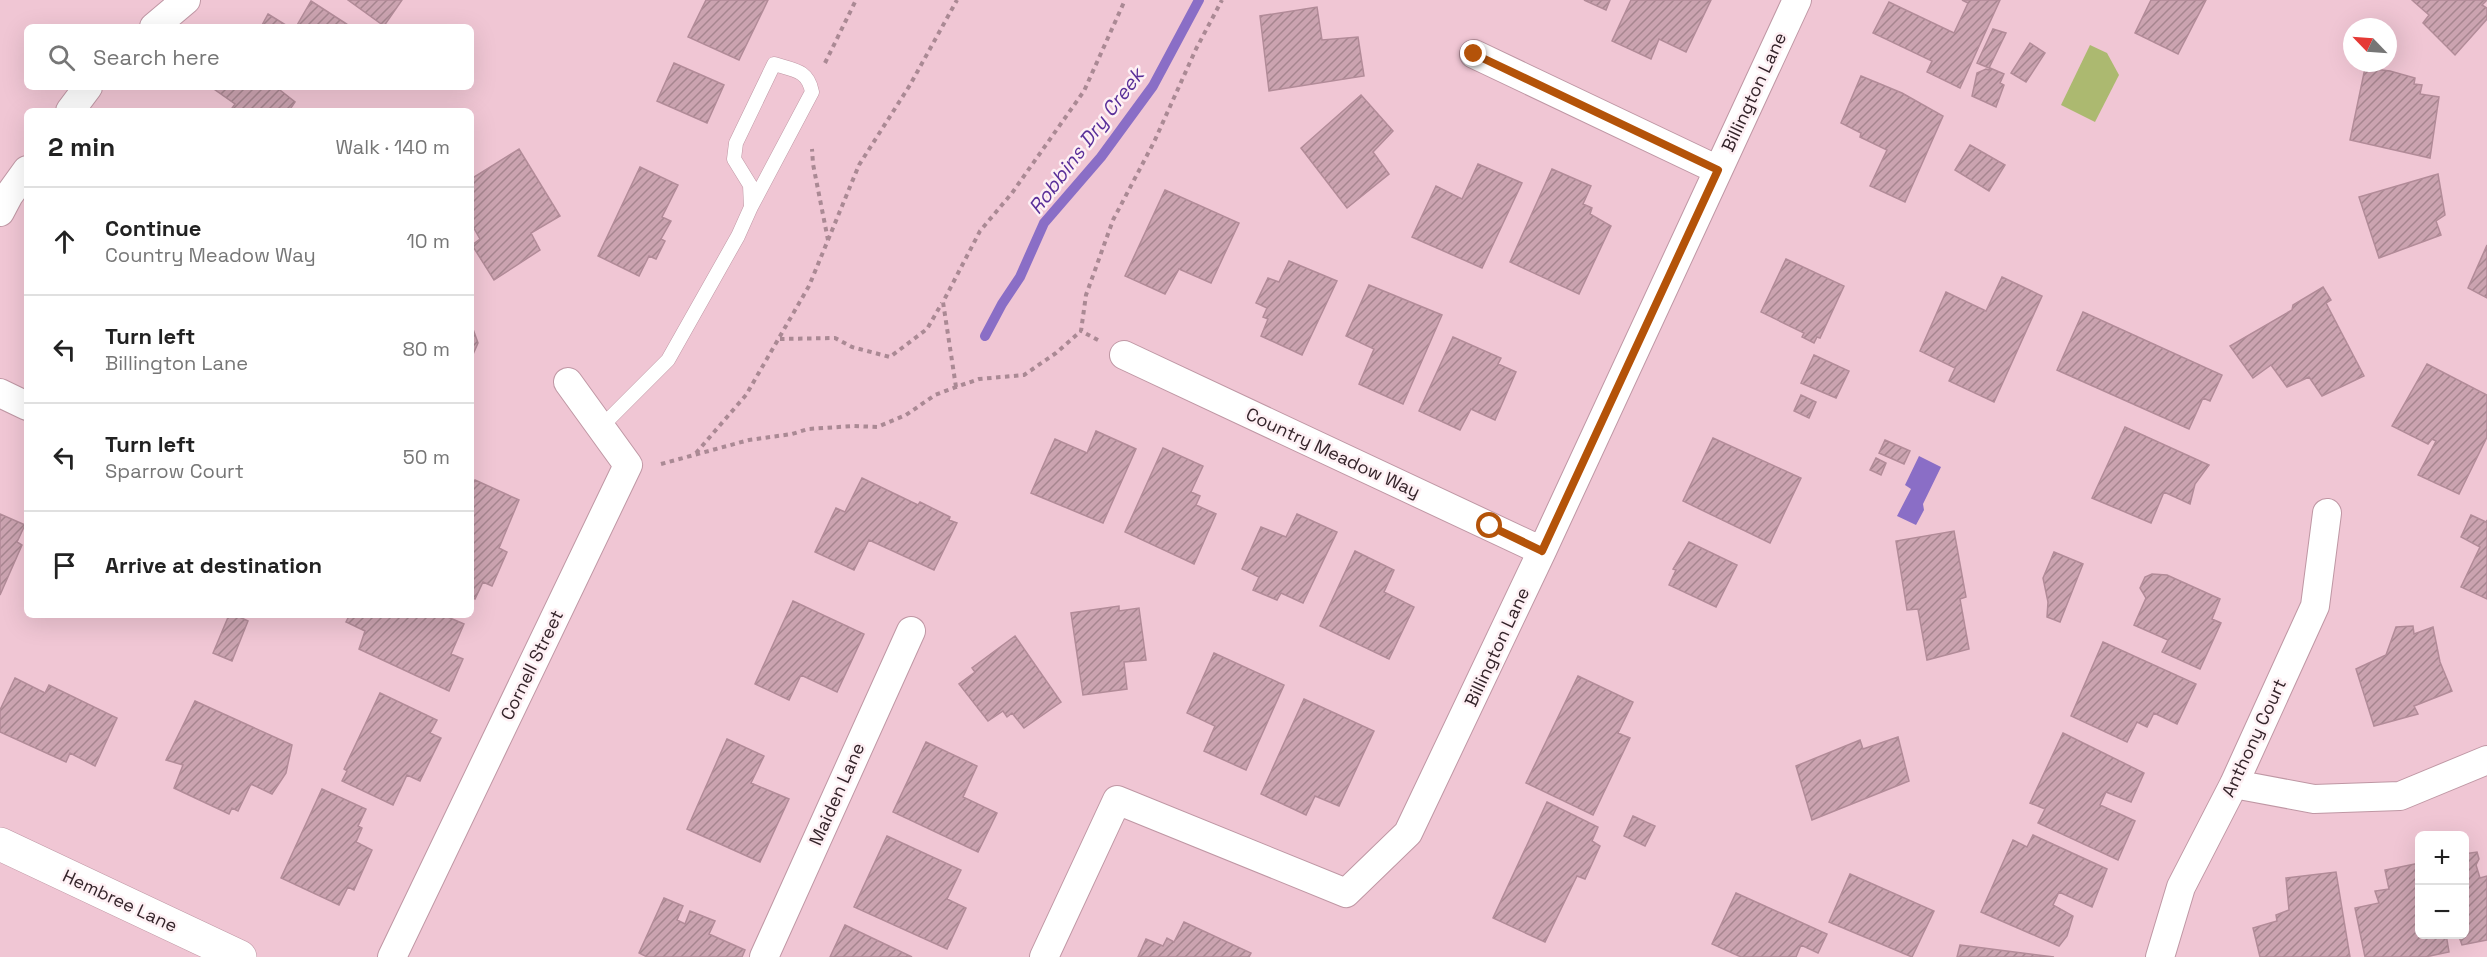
<!DOCTYPE html>
<meta charset="utf-8">
<style>
body{margin:0;font-family:"Space Grotesk",sans-serif;background:#f6f6f6;color:#222}
.controls{position:absolute;right:18px;bottom:18px;display:grid;overflow:hidden;border-radius:9px;box-shadow:0 6px 24px #0002}
.controls button{width:54px;height:54px;display:grid;place-items:center;padding:0;border:0;border-bottom:2px solid #e0e0e0;background:#fff;color:#222;font:30px sans-serif}
.compass{position:absolute;left:2343px;top:18px;width:54px;height:54px;border-radius:50%;background:#fff;box-shadow:0 6px 24px #0002;rotate:295deg}
.stop{position:absolute;width:18px;height:18px;margin:-14px;border:4px solid #b45309;border-radius:50%;background:#fff}
.stop.end{background:#b45309;border-color:#fff;box-shadow:0 2px 6px #0008}
.list{margin:0;padding:0;list-style:none}
h2{display:flex;justify-content:space-between;align-items:center;height:78px;margin:0;padding:0 24px;font-size:26px}
h2 small{font-size:20px;font-weight:400;color:#767676}
.list li{display:grid;grid-template-columns:39px 1fr auto;gap:18px;align-items:center;box-sizing:border-box;height:108px;padding:0 24px;border-top:2px solid #e0e0e0}
.list b{display:block;font-size:22px;white-space:nowrap}
.list p{margin:0;font-size:20px;white-space:nowrap;color:#767676}
.list em{font-size:20px;font-style:normal;color:#767676}
.icon{flex:none;width:33px;height:33px;fill:none;stroke:currentColor;stroke-width:2;stroke-linecap:round;stroke-linejoin:round}
.map{position:relative;flex:none;width:2487px;height:957px;overflow:hidden}
.search{position:absolute;background:#fff;box-shadow:0 6px 24px #0002;left:24px;top:24px;width:450px;height:66px;display:flex;align-items:center;gap:15px;box-sizing:border-box;padding:0 21px;border-radius:9px;color:#767676;font-size:22px}
.panel{position:absolute;background:#fff;box-shadow:0 6px 24px #0002;left:24px;top:108px;width:450px;height:510px;border-radius:9px}
.map>svg:first-child{display:block}
</style>
<div class="map">
<svg width="2487" height="957" viewBox="0 0 2487 957">
<defs>
<pattern id="building-hatch" width="6" height="6" patternUnits="userSpaceOnUse" patternTransform="scale(1.5)"><rect width="6" height="6" fill="#cba3b0"/><path d="M-1 1l2-2M0 6l6-6M5 7l2-2" fill="none" stroke="#a6858f"/></pattern>
</defs>
<rect width="100%" height="100%" fill="#f0c6d4"/>
<path fill="#acb970" d="M2090 45 2107 53 2119 75 2095 122 2061 105Z"/>
<path fill="#8a6ec6" d="M1919 456 1941 467 1923 504 1924 510 1916 525 1897 516 1911 489 1905 485Z"/>
<g fill="none" stroke-linecap="round" stroke-linejoin="round">
<path stroke="#8a6ec6" stroke-width="10" d="M985 336 1002 304 1020 277 1044 223 1101 157 1153 86 1199 0"/>
</g>
<path fill="url(#building-hatch)" stroke="#b28b98" stroke-width="1.5" d="M348 0H402L384 26Z
M706 0H768L739 60 688 37Z
M1584 0H1610L1606 10Z
M1631 0H1711L1686 52 1659 39 1651 59 1612 41Z
M1962 0H2000L1960 88 1927 72 1932 61 1873 33 1889 2 1954 33 1968 3Z
M2151 0H2206L2178 54 2135 33Z
M2412 0H2487L2482 5 2487 8V19L2455 55 2423 23 2429 15Z
M311 1 345 23 351 27H296Z
M1317 7 1322 40 1358 37 1364 76 1269 91 1260 16Z
M268 14 289 27H261Z
M1993 29 2006 33 1989 68 1977 63Z
M2030 43 2045 53 2026 82 2011 73Z
M674 63 724 85 707 123 657 101Z
M1990 68 2004 74 2000 83 2004 85 1996 107 1972 96 1977 73 1986 69 1989 70Z
M2365 68 2390 71 2415 78 2414 84 2422 85 2420 94 2439 97 2430 158 2350 140Z
M1861 76 1902 93 1943 116 1905 202 1870 186 1887 150 1860 137 1861 133 1841 123Z
M211 87H276L295 102 289 111H230L235 104Z
M1361 95 1393 131 1373 152 1389 174 1347 208 1301 148Z
M1970 145 2005 165 1989 191 1955 170Z
M519 149 560 216 531 233 540 250 494 280 472 245 480 239 471 223V179Z
M1478 164 1522 183 1482 268 1412 237 1436 186 1462 199Z
M640 167 678 185 662 217 671 221 661 239 665 241 656 259 649 256 639 276 598 256Z
M1552 169 1591 186 1583 204 1592 208 1590 214 1611 226 1579 294 1510 262Z
M2438 174 2445 215 2436 221 2441 235 2379 258 2359 197Z
M1165 190 1239 223 1211 283 1179 269 1165 294 1125 276Z
M2487 245V298L2468 288Z
M1786 259 1844 286 1820 338 1817 337 1814 343 1802 337 1804 333 1761 312Z
M1289 261 1337 281 1302 355 1261 336 1268 319 1263 317 1267 308 1256 303 1268 278 1279 282Z
M2002 277 2042 296 1994 402 1949 381 1955 368 1920 351 1946 292 1986 311Z
M1369 285 1442 315 1403 404 1359 384 1374 349 1346 336Z
M2323 287 2331 300 2326 303 2364 376 2322 396 2309 377 2287 387 2271 365 2253 378 2230 346 2292 310 2293 305Z
M2083 312 2222 375 2210 401 2203 398 2189 429 2057 370Z
M471 328 473 329 478 343 471 359Z
M1453 337 1501 358 1498 364 1516 372 1495 420 1471 409 1460 430 1419 411Z
M1814 355 1849 371 1836 398 1801 383Z
M2427 364 2487 395V437L2459 494 2418 475 2436 441 2432 439 2428 444 2392 426Z
M1801 395 1816 402 1809 418 1794 411Z
M2125 427 2209 465 2195 484 2190 504 2164 492 2151 523 2092 498Z
M1096 431 1136 449 1103 523 1031 493 1055 439 1087 453Z
M1713 438 1801 478 1770 543 1683 501Z
M1885 440 1910 451 1904 464 1879 453Z
M1163 448 1203 466 1191 492 1200 496 1196 505 1216 514 1194 564 1125 532Z
M1876 458 1886 463 1881 475 1870 470Z
M862 478 918 505 920 502 950 517 949 520 957 523 934 570 869 540 854 570 815 552 836 508 845 512Z
M475 480 519 500 499 548 507 552 492 586 483 582 475 599 471 597V488Z
M0 514 25 525 17 542 22 545 0 595Z
M1297 514 1337 532 1303 603 1281 593 1277 600 1253 590 1259 577 1242 569 1261 527 1286 537Z
M2471 515 2486 522 2487 520V599L2461 587 2480 547 2461 537Z
M1954 531 1966 597 1960 599 1969 649 1927 660 1918 609 1907 610 1896 541Z
M1689 542 1737 565 1716 607 1669 585 1676 570 1673 569Z
M1355 551 1394 570 1384 592 1414 607 1389 659 1320 626Z
M2054 552 2083 564 2060 622 2047 617 2048 602 2043 578Z
M2152 574 2167 575 2220 599 2212 619 2221 623 2200 669 2162 652 2168 640 2134 625 2146 598 2140 588 2145 577Z
M793 601 864 634 837 692 801 675 789 700 755 684Z
M1119 606V611L1139 608 1146 660 1124 662 1127 689 1083 695 1071 613Z
M229 615H235L248 621 232 661 213 653Z
M347 615H443L464 624 451 654 463 659 449 691 359 649 365 631 346 622 349 616Z
M2413 626 2414 634 2433 627 2440 662 2452 691 2414 706 2418 714 2374 726 2356 669 2386 655 2396 627Z
M1015 636 1061 702 1024 728 1012 713 1007 717 1003 711 988 721 959 684 975 672 972 668Z
M2103 642 2196 684 2177 724 2154 713 2147 727 2137 722 2127 742 2071 716Z
M1214 653 1284 685 1246 770 1204 751 1215 726 1187 713Z
M1578 676 1633 702 1618 733 1630 738 1593 815 1526 783Z
M15 678 45 693 49 685 117 718 95 766 70 753 66 762 0 732V710Z
M380 693 437 720 430 733 441 738 420 781 407 775 393 805 342 781 347 771 344 769Z
M1304 699 1374 731 1339 806 1315 796 1306 815 1261 794Z
M195 701 292 745 286 773 272 794 251 784 238 811 232 808 229 814 174 788 183 765 166 760Z
M2063 733 2144 773 2131 802 2106 792 2100 805 2135 821 2118 860 2038 823 2045 809 2030 803Z
M1898 737 1909 781 1812 820 1796 766 1860 740 1863 749Z
M727 739 764 756 751 783 789 799 760 862 687 829Z
M926 742 977 766 963 797 997 813 978 852 893 812Z
M322 789 366 809 358 826 362 828 356 842 372 850 354 890 348 887 339 905 281 878Z
M1547 802 1598 827 1592 841 1600 846 1585 879 1577 876 1545 942 1493 918Z
M1633 816 1655 826 1645 846 1624 836Z
M2033 835 2107 869 2092 907 2059 892 2053 905 2073 916 2067 936 2059 946 1981 912 2013 840 2027 847Z
M887 836 961 870 947 899 966 908 947 949 854 907Z
M2477 852 2479 859 2476 865 2480 878 2487 876V940L2462 945 2458 934H2464V854Z
M2420 863V934H2446L2449 952 2425 957H2365L2355 908 2379 903 2375 891 2389 889 2385 870Z
M2336 872 2350 957H2260L2253 928 2277 921 2276 915 2289 910 2286 878Z
M1850 874 1934 911 1912 957 1829 922Z
M1736 893 1827 934 1818 953 1801 945 1796 957H1741L1712 944Z
M664 898 683 906 677 920 685 924 690 911 715 921 709 934 745 950 742 957H647L639 953Z
M1184 922 1251 953 1249 957H1138L1146 939 1163 946 1167 938 1174 942Z
M845 925 912 957H830Z
M1960 945 2054 957H1957Z"/>
<g fill="none" stroke-linecap="round" stroke-linejoin="round">
<defs>
<path id="service" d="M601 427 668 360 738 236 751 207 750 185 734 159 736 143 774 64C794 70 808 70 812 92L751 207"/>
<path id="minor" d="M154 27 186 0
M1474 54 1718 170
M70 111 88 87
M0 212 9 195 27 170
M1124 355 1542 551
M0 393 27 406
M2234 784 2314 799 2400 796 2487 760
M392 957 628 465 568 382
M764 957 911 631
M1044 957 1117 800 1346 893 1408 833 1542 551 1797 0
M2160 957 2181 887 2234 784 2315 606 2327 513"/>
<path id="tertiary" d="M0 844 240 957"/>
</defs>
<use href="#service" stroke="#bf97a4" stroke-width="15"/>
<use href="#minor" stroke="#bf97a4" stroke-width="30"/>
<use href="#tertiary" stroke="#bf97a4" stroke-width="34"/>
<path stroke="#aa8994" stroke-width="4" stroke-dasharray="4.5 4.5" stroke-linecap="butt" d="M825 63 856 0
M828 240 859 165 910 85 957 0
M780 339 835 338 852 347 890 357 927 329 942 303
M1098 340 1081 331 1086 295 1113 220 1154 142 1196 49 1222 0
M956 387 943 302 980 231 1012 193 1084 91 1125 0
M696 453 746 395 809 286 828 240 813 164 812 149
M661 464 749 440 792 434 808 429 854 426 877 427 906 415 935 395 956 387 979 379 1024 375 1056 353 1081 331"/>
<use href="#service" stroke="#fff" stroke-width="14"/>
<use href="#minor" stroke="#fff" stroke-width="28"/>
<use href="#tertiary" stroke="#fff" stroke-width="33"/>
</g>
<g fill="none" stroke-linecap="round" stroke-linejoin="round">
<path stroke="#b45309" stroke-width="8" d="M1474 54 1718 170 1542 551 1490 526"/>
</g>
<g text-anchor="middle" stroke-width="5" stroke-linejoin="round" paint-order="stroke">
<g font-size="18" fill="#34242a" stroke="#fef0f4">
<text transform="translate(1754 92) rotate(-65)" y="6">Billington Lane</text>
<text transform="translate(1333 453) rotate(25)" y="6">Country Meadow Way</text>
<text transform="translate(1497 647) rotate(-65)" y="6">Billington Lane</text>
<text transform="translate(532 665) rotate(-64)" y="6">Cornell Street</text>
<text transform="translate(2254 738) rotate(-65)" y="6">Anthony Court</text>
<text transform="translate(837 794) rotate(-66)" y="6">Maiden Lane</text>
<text transform="translate(120 901) rotate(25)" y="6">Hembree Lane</text>
</g>
<g font-size="20" font-style="italic" fill="#592f99" stroke="#fef0f4">
<text transform="translate(1086 141) rotate(-53)" y="7">Robbins Dry Creek</text>
</g>
</g>
</svg>
<div class="controls">
<button>+</button>
<button>−</button>
</div>
<svg class="compass" viewBox="-18 -18 36 36"><path d="M0-13l5 13h-10z" fill="#e53935"/><path d="M0 13l5-13h-10z" fill="#767676"/></svg>
<div class="stop" style="left:1490px;top:526px"></div>
<div class="stop end" style="left:1474px;top:54px"></div>
<div class="search"><svg class="icon" aria-label="search" viewBox="0 0 24 24"><circle cx="10" cy="10" r="6"/><path d="M15 15l6 6"/></svg>Search here</div>
<section class="panel">
<h2>2 min<small>Walk · 140 m</small></h2>
<ul class="list">
<li><svg class="icon" aria-label="ahead" viewBox="0 0 24 24"><path d="M12 20V5M6 11l6-6 6 6"/></svg><div><b>Continue</b><p>Country Meadow Way</p></div><em>10 m</em></li>
<li><svg class="icon" aria-label="left" viewBox="0 0 24 24"><path d="M17 20v-9H6M10 6l-5 5 5 5"/></svg><div><b>Turn left</b><p>Billington Lane</p></div><em>80 m</em></li>
<li><svg class="icon" aria-label="left" viewBox="0 0 24 24"><path d="M17 20v-9H6M10 6l-5 5 5 5"/></svg><div><b>Turn left</b><p>Sparrow Court</p></div><em>50 m</em></li>
<li><svg class="icon" aria-label="arrive" viewBox="0 0 24 24"><path d="M6 21V4h12l-3 4 3 4H6"/></svg><div><b>Arrive at destination</b></div></li>
</ul>
</section>
</div>
